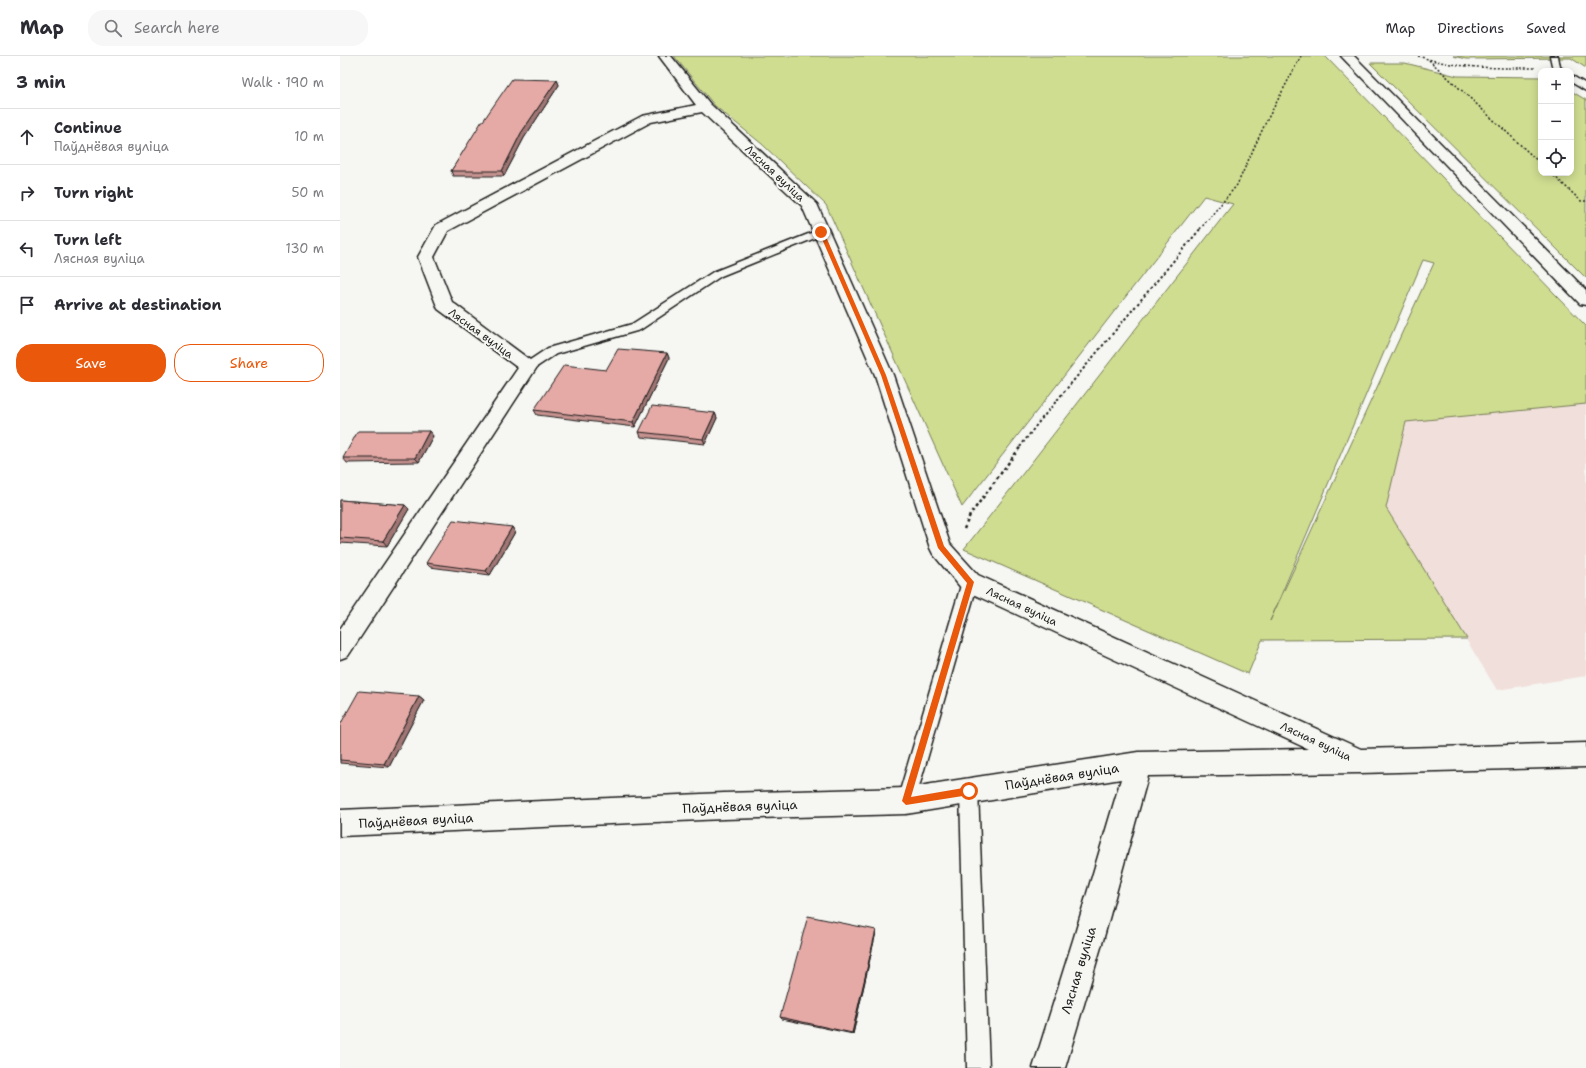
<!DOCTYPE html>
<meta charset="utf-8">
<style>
body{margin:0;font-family:"Shantell Sans",sans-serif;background:#f7f7f7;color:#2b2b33}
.controls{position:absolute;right:12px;top:12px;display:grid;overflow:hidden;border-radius:8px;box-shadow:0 2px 10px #0003}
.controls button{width:36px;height:36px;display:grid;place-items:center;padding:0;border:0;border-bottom:1px solid #e1e1e2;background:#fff;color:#2b2b33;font:20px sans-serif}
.stop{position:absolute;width:12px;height:12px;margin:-9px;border:3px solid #ea580c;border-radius:50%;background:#fff}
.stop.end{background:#ea580c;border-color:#fff;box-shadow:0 1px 4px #0008}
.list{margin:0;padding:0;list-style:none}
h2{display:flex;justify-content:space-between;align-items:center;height:52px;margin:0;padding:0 16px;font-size:17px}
h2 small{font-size:13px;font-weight:400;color:#7c7c81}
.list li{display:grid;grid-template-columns:26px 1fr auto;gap:12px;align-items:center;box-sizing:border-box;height:56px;padding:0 16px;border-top:1px solid #e1e1e2}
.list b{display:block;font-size:15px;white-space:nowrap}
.list p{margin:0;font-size:13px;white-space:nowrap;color:#7c7c81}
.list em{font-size:13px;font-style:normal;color:#7c7c81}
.actions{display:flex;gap:8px;padding:12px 16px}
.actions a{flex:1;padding:9px 0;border:1px solid #ea580c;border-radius:16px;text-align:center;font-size:14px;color:#ea580c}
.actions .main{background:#ea580c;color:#fff}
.icon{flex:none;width:22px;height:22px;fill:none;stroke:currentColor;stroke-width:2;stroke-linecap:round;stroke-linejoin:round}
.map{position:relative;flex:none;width:1246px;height:1012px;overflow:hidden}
header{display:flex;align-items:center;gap:24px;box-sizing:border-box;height:56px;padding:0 20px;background:#fff;border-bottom:1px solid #e1e1e2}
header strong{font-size:19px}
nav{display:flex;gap:22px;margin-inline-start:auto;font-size:14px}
.search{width:280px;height:36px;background:#f7f7f7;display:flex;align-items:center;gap:10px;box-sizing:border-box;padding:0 14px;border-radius:16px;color:#7c7c81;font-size:15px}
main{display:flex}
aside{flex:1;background:#fff}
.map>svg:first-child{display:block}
</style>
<header>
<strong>Map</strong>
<div class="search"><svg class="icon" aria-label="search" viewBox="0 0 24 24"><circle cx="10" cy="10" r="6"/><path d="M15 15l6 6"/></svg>Search here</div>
<nav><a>Map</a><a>Directions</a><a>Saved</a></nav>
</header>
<main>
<aside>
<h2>3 min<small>Walk · 190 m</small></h2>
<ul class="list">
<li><svg class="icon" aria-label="ahead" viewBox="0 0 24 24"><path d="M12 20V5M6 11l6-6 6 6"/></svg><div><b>Continue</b><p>Паўднёвая вуліца</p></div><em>10 m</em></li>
<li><svg class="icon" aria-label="right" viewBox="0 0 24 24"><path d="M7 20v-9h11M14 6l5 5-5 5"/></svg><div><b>Turn right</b></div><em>50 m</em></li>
<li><svg class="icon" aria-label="left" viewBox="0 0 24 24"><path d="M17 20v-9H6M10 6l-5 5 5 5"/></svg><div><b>Turn left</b><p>Лясная вуліца</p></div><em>130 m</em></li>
<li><svg class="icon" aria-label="arrive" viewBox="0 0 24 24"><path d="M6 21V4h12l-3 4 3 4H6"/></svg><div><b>Arrive at destination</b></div></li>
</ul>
<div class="actions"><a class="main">Save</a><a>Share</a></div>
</aside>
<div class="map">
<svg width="1246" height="1012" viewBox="0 0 1246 1012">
<rect width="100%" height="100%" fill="#f6f6f2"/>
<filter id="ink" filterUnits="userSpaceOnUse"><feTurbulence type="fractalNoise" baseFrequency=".025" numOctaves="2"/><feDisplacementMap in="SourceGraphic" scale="8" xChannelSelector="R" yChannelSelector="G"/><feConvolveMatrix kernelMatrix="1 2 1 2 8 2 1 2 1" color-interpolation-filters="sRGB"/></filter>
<g filter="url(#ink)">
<path fill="#f1dfdb" d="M1246 348V620L1157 634 1046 452 1066 366Z"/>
<path fill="#cfdd91" stroke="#767c56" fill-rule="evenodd" d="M334 0H985L1246 270V348L1066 366 1046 452 1127 583 922 584 908 618 624 493 893 148 864 140 622 451 486 149 422 88 375 50ZM1083 204 1094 207 930 565Z
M1113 0H1246V12L1231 2 1126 3Z
M1030 7H1065L1117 20 1201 21V117H1231V35L1246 44V222Z"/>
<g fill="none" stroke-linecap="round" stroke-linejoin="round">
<defs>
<path id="lane" d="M1210 0H1218L1220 11 1225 15 1213 14Z
M1231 19 1246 28V35L1231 26Z
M481 173 486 176 485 178 381 220 300 274 216 298 192 314 188 315 184 314 182 311 184 308 208 292 292 268 373 216Z
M630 520 635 522 638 526 575 745 572 751 566 754 560 751 557 745 622 526 625 522Z
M629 726 635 729 638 735 649 1012H627L620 735 623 729Z"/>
<path id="street" d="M319 0H331L370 48 477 148 553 319 610 488 638 519 1021 693 1246 687V711L1020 717 808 720 764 881 725 1012H693L734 881 781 723 566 758 384 763 0 780V754L384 737 566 732 798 696 968 693 622 533 593 498 590 492 535 319 462 150 362 56 311 66 108 175 94 201 112 246 194 307 197 311 8 600 0 603V573L178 312 98 253 78 201 96 169 302 60 356 49Z"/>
<path id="secondary" d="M1001 0H1014L1246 234V249L1240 248Z"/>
</defs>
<use href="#lane" stroke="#1c1c1c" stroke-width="3"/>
<use href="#street" stroke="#1c1c1c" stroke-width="3"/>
<use href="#secondary" stroke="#1c1c1c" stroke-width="3"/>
<path stroke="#1c1c1c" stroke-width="1.5" stroke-dasharray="2 2" stroke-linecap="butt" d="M1078 0C1117 13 1156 12 1196 12
M1089 4 1201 108
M1211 117 1241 145H1246
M860 173 897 129 925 68 961 0"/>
<path stroke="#1c1c1c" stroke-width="2" stroke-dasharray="2.5 2.5" stroke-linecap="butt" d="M680 391 698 367 861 172"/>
<path stroke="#1c1c1c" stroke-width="2.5" stroke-dasharray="3 3" stroke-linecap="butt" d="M624 473 630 459 681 390"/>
<use href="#lane" fill="#f6f6f2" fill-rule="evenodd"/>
<use href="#street" fill="#f6f6f2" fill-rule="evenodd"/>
<use href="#secondary" fill="#f6f6f2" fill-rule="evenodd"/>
</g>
<path fill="#c5928f" stroke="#1c1c1c" d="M217 24 219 29 184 82 164 120H113L111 115 143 65Z
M327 297 329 302 295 371 197 359 194 354 266 314Z
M375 357 377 362 365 388 301 381 299 376Z
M89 375 93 380 79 406 7 407 3 402Z
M0 444 65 449 69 453 47 490 0 487Z
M172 471 175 476 150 519 90 511 86 507Z
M79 640 84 644 49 711 0 707V669Z
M536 876 513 978 442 963 440 961Z"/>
<path fill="#a07774" stroke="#1c1c1c" d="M217 24 219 29 184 82 164 120 162 115 181 77Z
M327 297 329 302 295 371 293 366Z
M375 357 377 362 365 388 363 383Z
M89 375 93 380 79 406 75 402Z
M65 449 69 453 47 490 43 485Z
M172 471 175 476 150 519 146 515Z
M79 640 84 644 49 711 44 708Z
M536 874V876L513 978 512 977Z"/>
<path fill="#e5aaa6" stroke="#1c1c1c" d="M172 23 217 24 181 77 162 115H111L142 65H143Z
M278 293 327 297 293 366 194 354 224 309 266 314Z
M312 350 375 357 363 383 299 376Z
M18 375H89L75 402H3Z
M0 444 65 449 43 485 0 482Z
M113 464 172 471 146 515 86 507Z
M19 635 79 640 44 708 0 704V669Z
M468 860 536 874 512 977 440 961Z"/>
</g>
<path fill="#ea580c" d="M481 175 484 176 546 319 604 490 634 526 571 741 629 731 633 735 629 739 566 749 562 745 627 527 598 492 541 319 479 176Z"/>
<g text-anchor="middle" stroke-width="4" stroke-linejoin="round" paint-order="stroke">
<g font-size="11" fill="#1c1c1c" stroke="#f6f6f2">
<text transform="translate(435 117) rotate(43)" y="4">Лясная вуліца</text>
<text transform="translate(141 277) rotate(36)" y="4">Лясная вуліца</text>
<text transform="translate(682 550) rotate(25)" y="4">Лясная вуліца</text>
<text transform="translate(976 685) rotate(25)" y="4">Лясная вуліца</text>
</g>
<g font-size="13" fill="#1c1c1c" stroke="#f6f6f2">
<text transform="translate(722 720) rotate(-9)" y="5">Паўднёвая вуліца</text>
<text transform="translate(400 750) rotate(-2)" y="5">Паўднёвая вуліца</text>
<text transform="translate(76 764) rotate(-3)" y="5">Паўднёвая вуліца</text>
<text transform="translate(738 914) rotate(-73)" y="5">Лясная вуліца</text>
</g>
</g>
</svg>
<div class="controls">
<button>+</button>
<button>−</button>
<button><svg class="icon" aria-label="locate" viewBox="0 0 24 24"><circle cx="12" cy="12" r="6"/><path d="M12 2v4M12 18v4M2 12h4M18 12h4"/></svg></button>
</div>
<div class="stop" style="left:629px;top:735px"></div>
<div class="stop end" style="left:481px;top:176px"></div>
</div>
</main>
